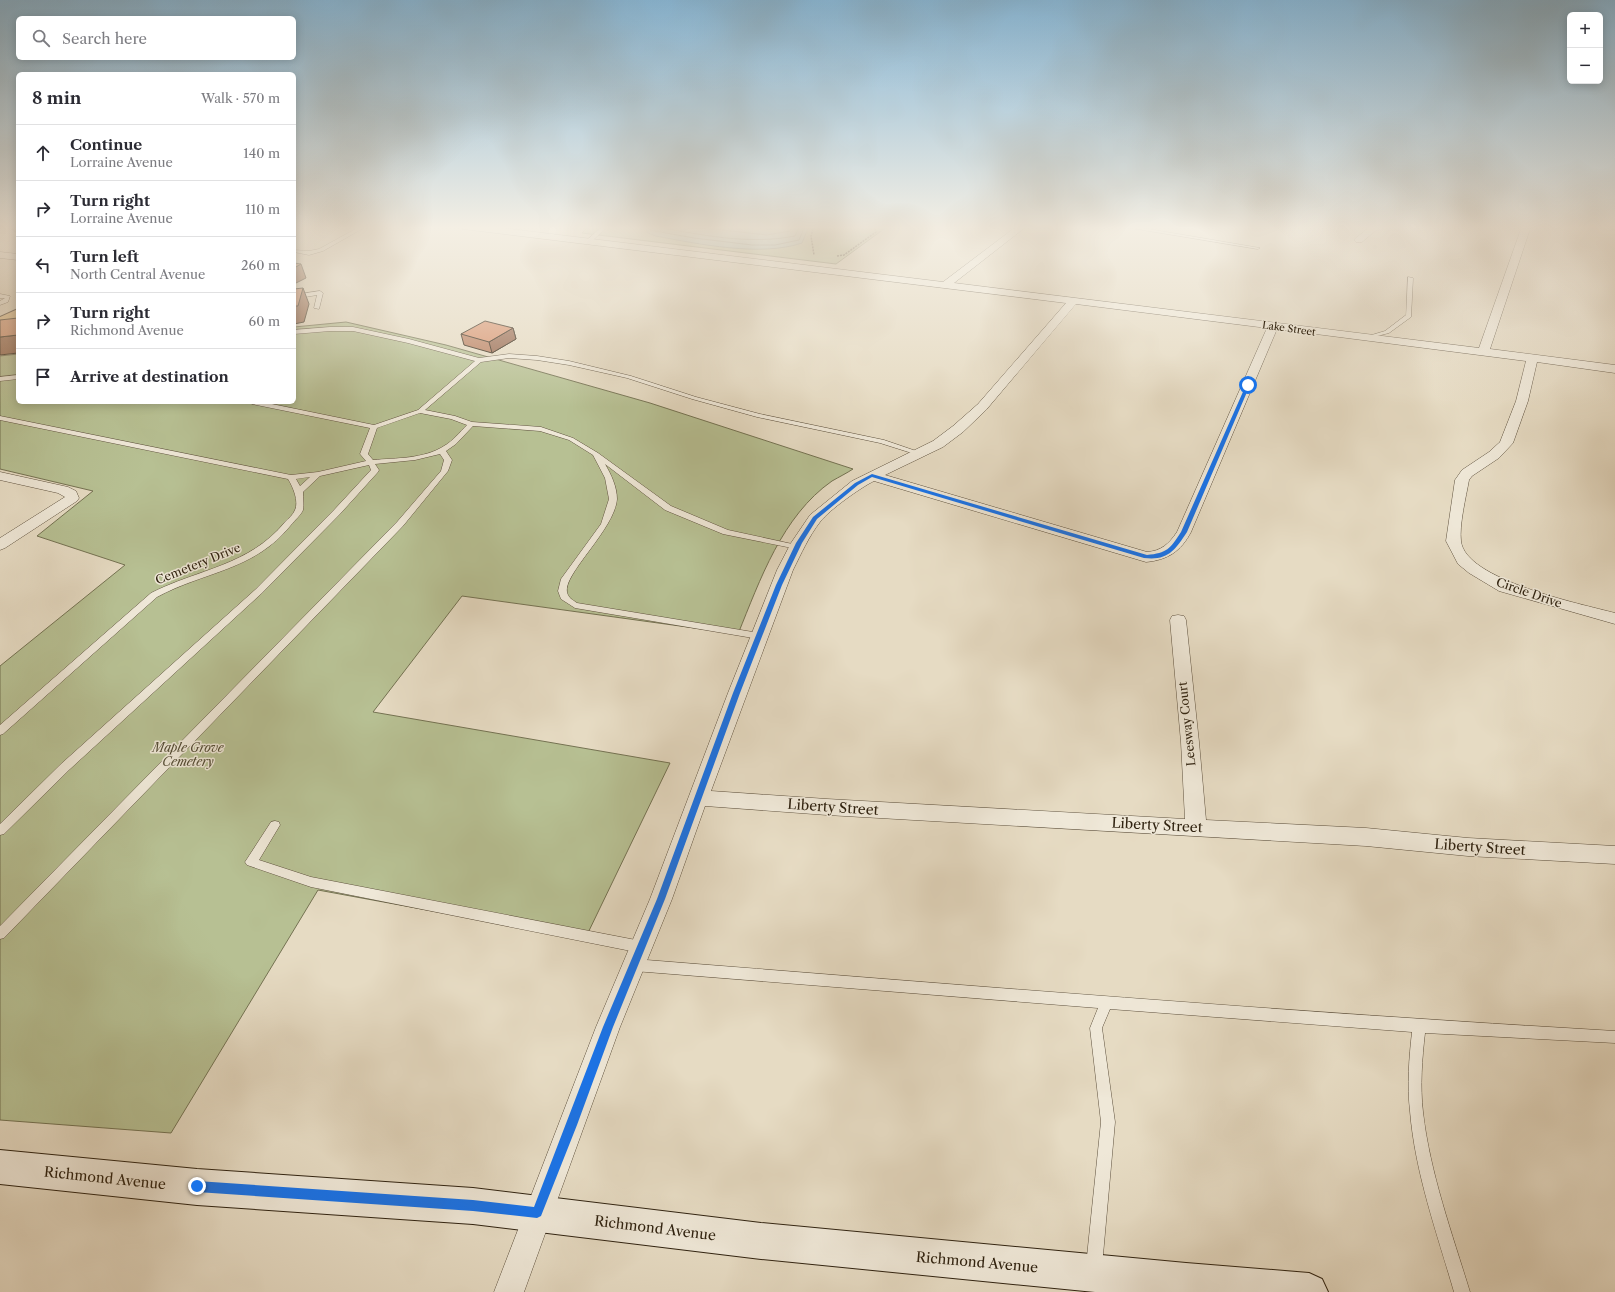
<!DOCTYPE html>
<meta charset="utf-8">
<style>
body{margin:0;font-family:"Libre Caslon Text",serif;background:#f7f7f7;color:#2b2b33}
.controls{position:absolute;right:12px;top:12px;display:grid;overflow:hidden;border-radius:6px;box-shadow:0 2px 10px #0003}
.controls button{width:36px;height:36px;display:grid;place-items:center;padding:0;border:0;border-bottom:1px solid #e1e1e2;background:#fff;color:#2b2b33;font:20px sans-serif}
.stop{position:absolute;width:12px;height:12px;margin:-9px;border:3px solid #1a73e8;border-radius:50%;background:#fff}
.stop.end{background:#1a73e8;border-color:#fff;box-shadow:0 1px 4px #0008}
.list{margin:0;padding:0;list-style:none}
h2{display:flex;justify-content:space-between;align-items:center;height:52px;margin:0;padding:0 16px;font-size:17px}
h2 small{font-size:13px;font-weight:400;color:#7c7c81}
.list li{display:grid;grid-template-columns:26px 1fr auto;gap:12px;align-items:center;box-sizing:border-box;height:56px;padding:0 16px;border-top:1px solid #e1e1e2}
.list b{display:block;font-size:15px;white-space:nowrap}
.list p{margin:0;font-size:13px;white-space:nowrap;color:#7c7c81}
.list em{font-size:13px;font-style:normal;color:#7c7c81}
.icon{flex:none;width:22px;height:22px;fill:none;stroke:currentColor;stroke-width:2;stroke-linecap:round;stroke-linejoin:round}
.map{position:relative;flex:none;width:1615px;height:1292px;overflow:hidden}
.search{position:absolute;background:#fff;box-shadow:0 2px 10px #0003;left:16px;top:16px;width:280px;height:44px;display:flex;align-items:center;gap:10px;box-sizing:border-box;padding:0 14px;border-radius:6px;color:#7c7c81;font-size:15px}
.panel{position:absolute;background:#fff;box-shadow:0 2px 10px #0003;left:16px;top:72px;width:280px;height:332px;border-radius:6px}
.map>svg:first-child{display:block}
</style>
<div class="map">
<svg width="1615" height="1292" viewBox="0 0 1615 1292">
<rect width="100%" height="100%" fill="#e6dbc3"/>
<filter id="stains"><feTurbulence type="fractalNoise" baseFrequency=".005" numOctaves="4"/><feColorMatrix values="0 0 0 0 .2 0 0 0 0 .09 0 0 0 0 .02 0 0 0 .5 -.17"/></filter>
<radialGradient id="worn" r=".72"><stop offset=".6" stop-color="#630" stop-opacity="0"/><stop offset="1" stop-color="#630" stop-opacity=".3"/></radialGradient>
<path fill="#b7c093" stroke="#747252" d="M589 226H888L836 264 582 233Z
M346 322 446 345 650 403 853 469C847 473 839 477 832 481 782 516 760 580 738 634L462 596 373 712 670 763 585 939 318 890 171 1133 0 1120V666L125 565 37 536 93 491 0 469V356L18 354V402H294V327Z"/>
<path fill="#97bab9" stroke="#6e7e76" d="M644 226H809L802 243C761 257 698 244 656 236L648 233Z"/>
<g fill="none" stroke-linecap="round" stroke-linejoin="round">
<path stroke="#646e65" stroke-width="1" d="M648 226 650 230 694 238 752 245H775L799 240 805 226
M654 226C700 235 749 245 795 236L800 226
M686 226 767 235 790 231 793 226"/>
<defs>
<path id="lane" d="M361 226H367L323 251 309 255 294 252V250L309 251 319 249Z
M603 226H608L591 242H587V240Z
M1119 226H1131L1260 248 1258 249Z
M1408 277 1413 278 1411 317 1389 333 1365 339V337L1385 331 1406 315Z
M320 291 323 293 319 309 314 308 317 295 294 299V295Z
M0 294 10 296 8 302 0 305V301L5 298H0Z
M330 327H353L409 339 479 358 509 354 537 356 569 361 631 376 696 397 760 414 884 440 922 453 918 455 880 443 757 417 692 399 627 378 569 365 537 360 509 358 481 362 425 410 455 416 472 422 541 427 573 438 598 453 671 506 728 530 797 545 801 547 797 549 723 534 665 510 605 464C611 474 617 487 617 499 615 529 563 574 567 592 568 598 573 600 577 603L759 633 762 634 763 636 762 638 759 639 575 608 561 599 558 591 561 579 601 524 609 499 605 478 593 455 569 440 540 431 473 426 456 444 446 451 452 460 448 471 403 526 4 938 0 939V926L397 522 441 471 444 460 440 454 415 460 375 464 379 470 378 472 340 514 262 593 69 770 4 834 0 835V824L61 764 256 589 334 510 371 470 369 465 320 476 303 492C303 497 304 505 303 510 301 515 294 521 291 525 254 571 205 571 157 597L3 734 0 735V725L151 593C198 569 249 566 285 522 288 519 293 515 295 510 299 501 293 487 288 479L0 420V416L291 475 318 472 366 461 360 454 370 428 252 404 249 402H262L374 425 418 410 475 361 408 343 353 331H330L294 334V330ZM420 413 451 419 467 425C460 432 453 441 444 446 424 459 396 458 373 460L368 454 377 428ZM310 477 300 486 296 479Z
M18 375V379L0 381V377Z
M275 821 279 822 280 825 259 860 311 877 641 941 645 943 647 947 645 951 641 953 311 887 247 865 245 862 247 859 271 822Z
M634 959C961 985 1288 1012 1615 1031V1043L1425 1033C1422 1059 1420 1086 1423 1112 1430 1173 1452 1233 1470 1292H1454C1437 1233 1415 1173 1410 1111 1407 1085 1409 1058 1412 1032L1110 1009 1102 1028 1115 1122 1102 1266 1099 1271 1094 1274 1089 1271 1086 1266 1101 1122 1090 1028 1098 1008 634 971 630 969 628 965 630 961Z"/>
<path id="street" d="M459 226H486L943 282 1017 226H1027L954 283 1479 348 1522 226H1531L1490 349 1615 365V373L1537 362 1528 401 1513 443 1499 458 1472 476 1469 480C1466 497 1459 525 1461 541 1465 580 1581 604 1615 613V624L1499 591 1469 573 1458 564 1446 541 1455 480 1462 470 1489 452 1500 442 1516 401 1526 361 1277 329 1191 532C1181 551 1168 560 1146 562L874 481C860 488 829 510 820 522 809 536 801 554 793 570L711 791 827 799 1185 819 1181 742 1170 620 1172 616 1178 615 1184 616 1186 620 1199 742 1206 820 1366 828 1468 838 1615 846V864L1468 856 1366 846 827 815 705 806 672 899 620 1027 524 1292H494L596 1027 650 899 728 693 777 570 791 543 810 515 852 481 933 441 953 426 978 404 1066 303 463 229ZM1076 304 1267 328 1177 532C1169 544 1161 551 1147 552L885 475 943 447 963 432 986 410Z
M1371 226H1381L1362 242H1356L1354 240 1356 238Z
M0 252 18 254V260L0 258Z
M0 472 68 487 76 491 79 498 77 501 5 548 0 550V538L65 497 58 493 0 480Z"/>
<path id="secondary" d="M0 1150 197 1169 473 1188 761 1223 1186 1263 1309 1273 1322 1279 1328 1292H1095L761 1259 473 1224 197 1205 0 1184Z"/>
<path id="primary" d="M18 309V318L0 326V317Z"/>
</defs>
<use href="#lane" stroke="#5e513e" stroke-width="1"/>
<use href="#street" stroke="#5e513e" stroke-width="1"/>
<use href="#secondary" stroke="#302311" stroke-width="2"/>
<use href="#primary" stroke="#302311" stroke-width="2"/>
<path stroke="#302311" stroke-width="1.5" stroke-dasharray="2 1" stroke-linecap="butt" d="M814 226 811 236 814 255
M837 256 844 255 876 232 874 226"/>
<use href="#lane" fill="#efe8d8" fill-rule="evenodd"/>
<use href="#street" fill="#efe8d8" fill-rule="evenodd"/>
<use href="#secondary" fill="#efe8d8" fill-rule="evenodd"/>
<use href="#primary" fill="#e3be82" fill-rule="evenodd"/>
</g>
<path fill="#b97d5d" stroke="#302311" d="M8 226H18V234Z
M513 328 516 339 492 353 464 345 461 334Z"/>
<path fill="#96664c" stroke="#302311" d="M301 264 306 278 294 284V268Z
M303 288 309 304 304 322 294 324V306Z
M513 328 516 339 492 353 489 342Z
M18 335V353L0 355V337Z"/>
<path fill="#d7916c" stroke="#302311" d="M294 263 301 264 294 268Z
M303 288 298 306H294V289Z
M18 318V335L0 337V320Z
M485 321 513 328 489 342 461 334Z"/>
<linearGradient id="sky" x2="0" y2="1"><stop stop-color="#87b6d5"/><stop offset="0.56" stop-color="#f4efe4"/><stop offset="1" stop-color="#f4efe4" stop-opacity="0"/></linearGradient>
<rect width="1615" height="407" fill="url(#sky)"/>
<path fill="#1a73e8" d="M1248 383 1250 385 1187 532C1175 550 1168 561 1144 558L872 477 858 485 817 519 802 543 782 585 740 693 665 899 613 1027 577 1125 541 1216 537 1218 473 1211 197 1192 193 1190 192 1186 193 1183 197 1181 473 1200 534 1207 603 1027 657 899 733 693 776 585 796 543 813 517 855 483 872 474 1147 555C1167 553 1170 549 1181 532L1246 385Z"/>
<g text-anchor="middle" stroke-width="3" stroke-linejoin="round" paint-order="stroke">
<g font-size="10" fill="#302311" stroke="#efe8d8">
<text transform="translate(1289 328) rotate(8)" y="4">Lake Street</text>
</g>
<g font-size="12" fill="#302311" stroke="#efe8d8">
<text transform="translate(198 564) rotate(-22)" y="4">Cemetery Drive</text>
<text transform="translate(1529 593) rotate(19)" y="4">Circle Drive</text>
<text transform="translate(1187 724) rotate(-96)" y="4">Leesway Court</text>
</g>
<g font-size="12" font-style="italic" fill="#524a32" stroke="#efe8d8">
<text x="188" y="752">Maple Grove<tspan x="188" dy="14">Cemetery</tspan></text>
</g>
<g font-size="14" fill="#302311" stroke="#efe8d8">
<text transform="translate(833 807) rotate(4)" y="5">Liberty Street</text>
<text transform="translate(1157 825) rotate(3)" y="5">Liberty Street</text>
<text transform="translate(1480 847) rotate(4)" y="5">Liberty Street</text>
<text transform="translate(105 1178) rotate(6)" y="5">Richmond Avenue</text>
<text transform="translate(655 1228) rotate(7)" y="5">Richmond Avenue</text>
<text transform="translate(977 1262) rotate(5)" y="5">Richmond Avenue</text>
</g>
</g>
<rect width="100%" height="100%" filter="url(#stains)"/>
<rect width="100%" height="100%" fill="url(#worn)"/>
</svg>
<div class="controls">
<button>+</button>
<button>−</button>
</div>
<div class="stop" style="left:1248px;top:385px"></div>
<div class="stop end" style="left:197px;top:1186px"></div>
<div class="search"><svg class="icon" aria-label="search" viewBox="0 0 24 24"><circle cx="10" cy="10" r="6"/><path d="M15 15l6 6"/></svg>Search here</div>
<section class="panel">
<h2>8 min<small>Walk · 570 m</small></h2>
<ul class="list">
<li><svg class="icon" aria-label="ahead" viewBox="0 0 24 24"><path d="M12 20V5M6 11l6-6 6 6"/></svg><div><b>Continue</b><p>Lorraine Avenue</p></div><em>140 m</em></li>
<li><svg class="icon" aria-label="right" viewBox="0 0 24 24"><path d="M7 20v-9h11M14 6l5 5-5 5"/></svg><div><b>Turn right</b><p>Lorraine Avenue</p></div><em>110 m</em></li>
<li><svg class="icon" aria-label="left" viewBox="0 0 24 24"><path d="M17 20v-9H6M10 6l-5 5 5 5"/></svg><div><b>Turn left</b><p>North Central Avenue</p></div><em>260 m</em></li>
<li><svg class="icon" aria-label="right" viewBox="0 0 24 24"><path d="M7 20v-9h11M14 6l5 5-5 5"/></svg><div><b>Turn right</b><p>Richmond Avenue</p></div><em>60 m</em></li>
<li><svg class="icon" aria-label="arrive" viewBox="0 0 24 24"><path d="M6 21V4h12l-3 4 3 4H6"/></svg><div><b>Arrive at destination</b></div></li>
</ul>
</section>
</div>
